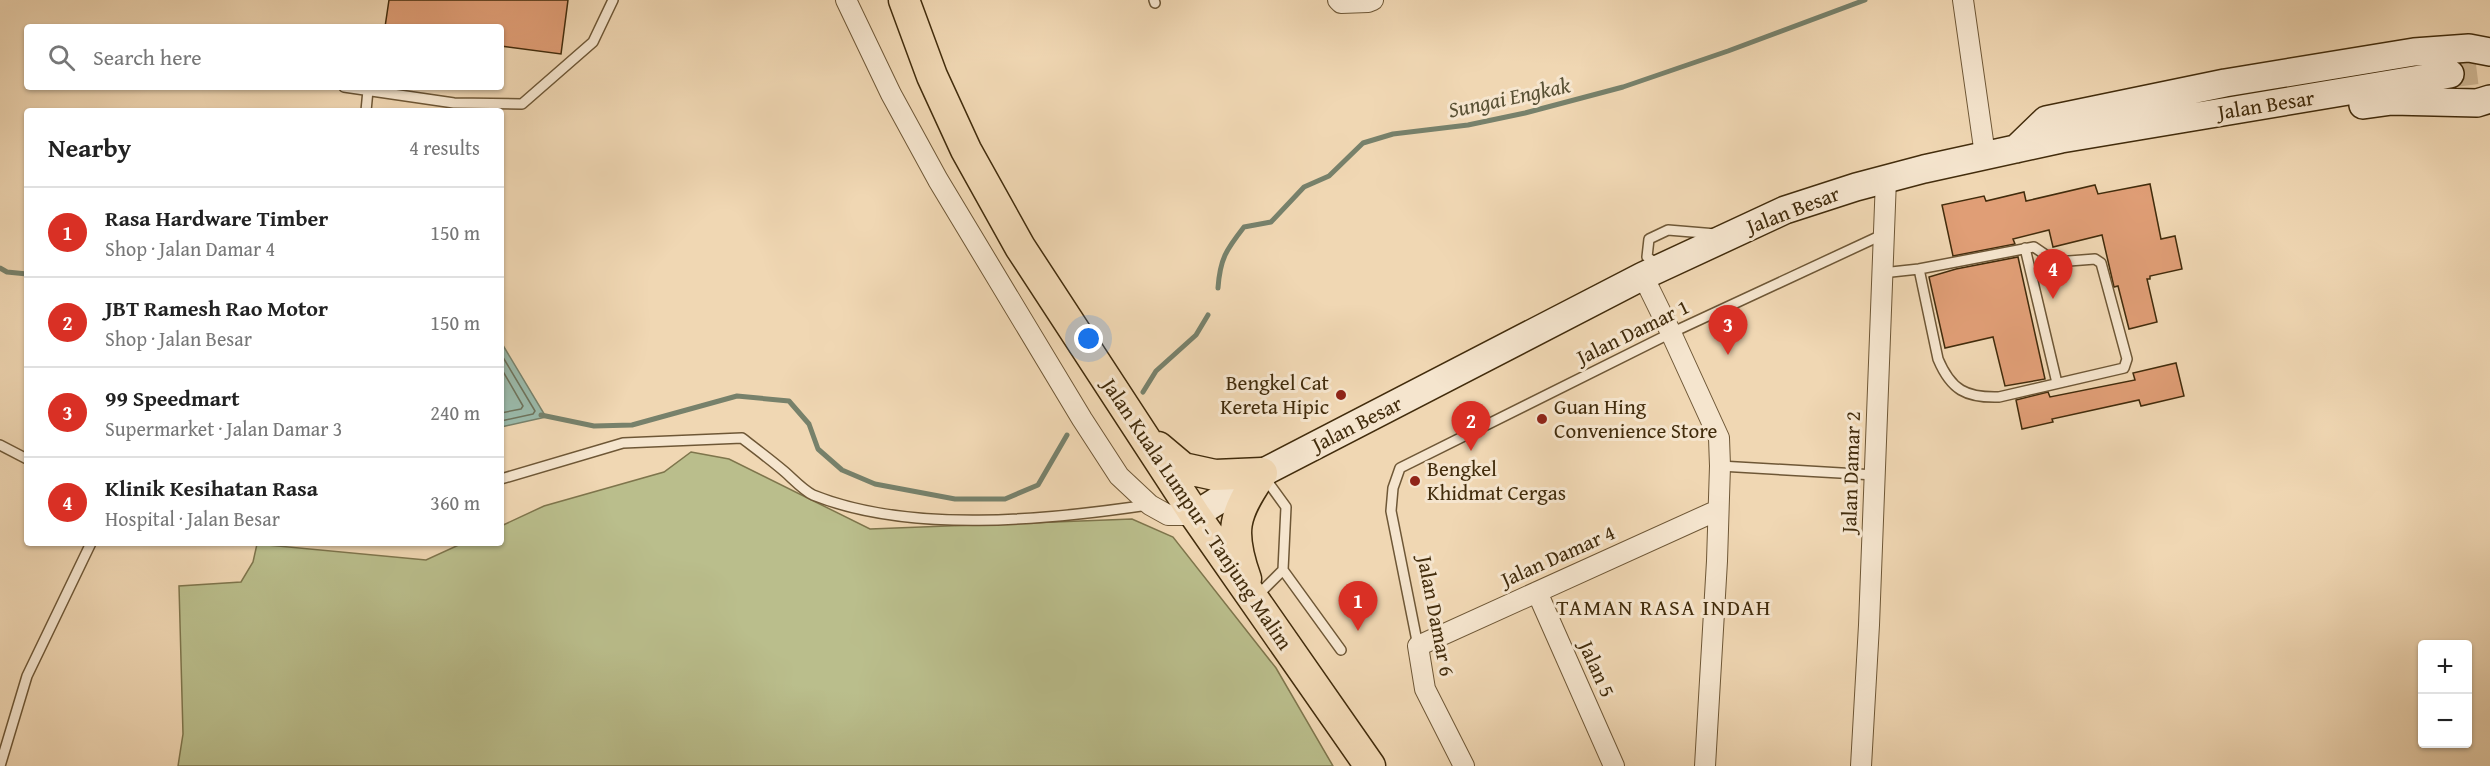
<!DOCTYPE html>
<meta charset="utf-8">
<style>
body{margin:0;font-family:"Gentium Book Plus",serif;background:#f6f6f6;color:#222}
.controls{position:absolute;right:18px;bottom:18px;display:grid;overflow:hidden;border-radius:6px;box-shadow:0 2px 4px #0004}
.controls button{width:54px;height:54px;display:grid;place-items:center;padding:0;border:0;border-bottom:2px solid #e0e0e0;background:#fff;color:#222;font:30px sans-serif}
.you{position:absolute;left:1089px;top:339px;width:21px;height:21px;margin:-15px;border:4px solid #fff;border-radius:50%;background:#1a73e8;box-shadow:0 0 0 9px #1a73e833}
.badge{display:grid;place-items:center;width:39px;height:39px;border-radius:50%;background:#d93025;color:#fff;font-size:20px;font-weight:700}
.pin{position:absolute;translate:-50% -50px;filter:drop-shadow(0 2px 3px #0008)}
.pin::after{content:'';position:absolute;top:32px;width:21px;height:18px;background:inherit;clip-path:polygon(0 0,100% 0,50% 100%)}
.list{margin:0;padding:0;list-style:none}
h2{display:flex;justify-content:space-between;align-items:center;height:78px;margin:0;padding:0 24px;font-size:26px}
h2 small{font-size:20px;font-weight:400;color:#767676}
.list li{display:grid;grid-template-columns:39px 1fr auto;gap:18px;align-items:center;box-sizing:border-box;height:90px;padding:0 24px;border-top:2px solid #e0e0e0}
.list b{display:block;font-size:22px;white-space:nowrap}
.list p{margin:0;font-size:20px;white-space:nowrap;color:#767676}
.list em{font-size:20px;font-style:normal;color:#767676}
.icon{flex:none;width:33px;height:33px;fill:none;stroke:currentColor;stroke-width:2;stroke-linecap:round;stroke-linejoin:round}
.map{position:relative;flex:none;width:2490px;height:766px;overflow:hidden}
.search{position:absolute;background:#fff;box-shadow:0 2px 4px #0004;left:24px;top:24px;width:480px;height:66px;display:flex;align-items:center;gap:15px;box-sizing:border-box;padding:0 21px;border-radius:6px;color:#767676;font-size:22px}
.panel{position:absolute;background:#fff;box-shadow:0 2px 4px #0004;left:24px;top:108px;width:480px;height:438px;border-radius:6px}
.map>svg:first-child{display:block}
</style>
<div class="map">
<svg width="2490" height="766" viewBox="0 0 2490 766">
<rect width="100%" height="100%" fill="#f0d7b3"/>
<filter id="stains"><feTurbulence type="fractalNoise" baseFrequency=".00333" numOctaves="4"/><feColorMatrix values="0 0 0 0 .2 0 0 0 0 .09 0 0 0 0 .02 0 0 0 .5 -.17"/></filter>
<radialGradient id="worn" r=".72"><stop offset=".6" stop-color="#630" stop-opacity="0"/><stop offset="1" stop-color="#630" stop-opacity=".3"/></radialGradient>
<path fill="#babe8c" stroke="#7e754c" stroke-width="1.5" d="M691 452 729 459 870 529 1132 519 1173 537 1276 668 1333 766H178L183 734 179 586 241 582 253 562 257 544 426 560 463 543H501V526L544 506 664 472Z"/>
<path fill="#9abaab" stroke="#77816b" stroke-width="1.5" d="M501 342 546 417 501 427Z"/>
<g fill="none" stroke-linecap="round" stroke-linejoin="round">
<path stroke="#6e735c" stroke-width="1.5" d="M501 354 535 411 533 414 501 421
M501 368 523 406 521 409 501 413"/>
<path stroke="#77816b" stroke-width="5" d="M0 268 7 272 27 274
M1218 288C1220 259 1226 250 1244 227L1271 222 1304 187 1329 176 1363 143 1393 134 1468 125 1525 113 1623 87 1728 51 1865 0
M1143 392 1156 371 1196 335 1208 315
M541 415 594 426 632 425 737 396 789 401 809 424 818 449 842 470 875 484 955 499H1005L1038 485 1067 435"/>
</g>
<path fill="#e09e76" stroke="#422c0c" stroke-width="1.5" d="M389 0H568L561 54 501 46V27H385Z
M2150 184 2161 239 2175 236 2182 269 2150 276V279H2147L2157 322 2129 329 2118 286 2114 287 2102 235 2053 247 2049 230 2013 239 2015 244 1953 256 1942 205 1984 196 1986 201 2024 192 2026 201 2095 185 2098 194Z
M2018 257 2045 379 2005 386 1993 337 1945 348 1929 277 1956 269Z
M2176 363 2184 396 2141 406 2139 400 2052 419 2053 422 2022 429 2016 400 2048 392 2050 397 2135 380 2133 373Z"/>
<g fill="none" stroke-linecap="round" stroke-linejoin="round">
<path stroke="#cdb592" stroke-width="27" stroke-dasharray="27 14" stroke-linecap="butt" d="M2450 74 2490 69"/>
<defs>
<path id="lane" d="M1154 0 1155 3
M344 87 454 103 522 104 593 42 613 0
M366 111 368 90
M2025 248 2057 383
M1658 264 1647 257 1649 239 1668 230 1716 234
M1882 273 1919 269 2034 247 2056 262 2095 259 2101 263 2127 359 2124 368 1999 397C1966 398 1951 390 1938 359L1919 269
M0 445 27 459
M1720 466 1875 475
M1265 478 1286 507 1283 570 1341 650
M501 479 623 443 742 438C756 449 771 460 785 472 793 479 803 490 813 495 910 534 1047 520 1148 505
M1257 596 1283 570
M1418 646 1391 511 1393 488 1400 468 1671 333 1884 234
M0 766 27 676 91 543"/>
<path id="street" d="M846 0 891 94 938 180 1082 419 1119 476 1150 505 1168 515H1195
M1338 0 1341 3 1368 2 1373 0
M1963 0 1985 155
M1643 276 1671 333 1719 438 1720 466 1717 561 1705 766
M1537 592 1614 766
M1464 766 1425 689 1418 646 1718 510
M1861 766 1869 625 1886 179"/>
<path id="secondary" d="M2363 105 2392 101 2477 103 2490 99
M2016 149 2046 120 2225 83 2414 52 2469 48 2490 52
M1195 515 1262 473 1643 276 1785 210 1856 187 1924 169 2061 139 2450 74"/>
<path id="primary" d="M904 0 932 76 966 150 1020 247 1195 515 1370 766
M1158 447 1183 468 1215 475 1262 473
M1246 579C1229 531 1233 515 1262 473"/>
</defs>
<use href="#lane" stroke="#6e5736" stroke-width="12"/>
<use href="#street" stroke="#6e5736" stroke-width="22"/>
<use href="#secondary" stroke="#422c0c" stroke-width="30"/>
<use href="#primary" stroke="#422c0c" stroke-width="33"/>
<use href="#lane" stroke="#f5e5ce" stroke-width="9"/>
<use href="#street" stroke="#f5e5ce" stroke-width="20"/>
<use href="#secondary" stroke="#f5e5ce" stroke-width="27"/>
<use href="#primary" stroke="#f0d7b3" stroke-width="30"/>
</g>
<g fill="#8f2418" stroke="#f5e5ce" stroke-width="2">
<circle cx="1341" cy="395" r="6"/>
<circle cx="1542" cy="419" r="6"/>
<circle cx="1415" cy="481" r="6"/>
</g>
<g text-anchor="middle" stroke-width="6" stroke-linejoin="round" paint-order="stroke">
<g font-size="21" fill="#422c0c" stroke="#f5e5ce">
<text transform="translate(2266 105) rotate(-9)" y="7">Jalan Besar</text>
<text transform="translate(1793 210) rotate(-21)" y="7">Jalan Besar</text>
<text transform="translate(1633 332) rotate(-26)" y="7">Jalan Damar 1</text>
<text transform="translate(1357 424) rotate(-27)" y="7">Jalan Besar</text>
<text transform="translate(1851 472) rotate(-88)" y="7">Jalan Damar 2</text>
<text transform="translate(1197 514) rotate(56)" y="7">Jalan Kuala Lumpur - Tanjung Malim</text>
<text transform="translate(1558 556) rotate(-24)" y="7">Jalan Damar 4</text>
<text transform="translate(1436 616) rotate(79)" y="7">Jalan Damar 6</text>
<text transform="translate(1597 669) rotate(66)" y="7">Jalan 5</text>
</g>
<g font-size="21" fill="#422c0c" stroke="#f5e5ce" text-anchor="start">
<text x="1329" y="390" text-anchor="end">Bengkel Cat<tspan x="1329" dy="24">Kereta Hipic</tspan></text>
<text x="1554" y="414">Guan Hing<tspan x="1554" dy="24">Convenience Store</tspan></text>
<text x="1427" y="476">Bengkel<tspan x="1427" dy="24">Khidmat Cergas</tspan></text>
</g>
<g font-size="22" font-style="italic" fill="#585034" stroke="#f5e5ce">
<text transform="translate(1509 97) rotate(-12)" y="8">Sungai Engkak</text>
</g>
<g font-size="22" letter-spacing="1.5" fill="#422c0c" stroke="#f5e5ce">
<text x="1664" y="615">TAMAN RASA INDAH</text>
</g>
</g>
<rect width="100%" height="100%" filter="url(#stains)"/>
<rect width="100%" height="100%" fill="url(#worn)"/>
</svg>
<div class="controls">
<button>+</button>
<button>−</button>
</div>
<div class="you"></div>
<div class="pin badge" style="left:1358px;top:631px">1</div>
<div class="pin badge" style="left:1471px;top:451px">2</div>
<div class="pin badge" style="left:1728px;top:355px">3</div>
<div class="pin badge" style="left:2053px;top:299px">4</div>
<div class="search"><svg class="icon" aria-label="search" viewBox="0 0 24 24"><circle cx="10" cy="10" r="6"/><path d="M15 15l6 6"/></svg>Search here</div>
<section class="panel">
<h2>Nearby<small>4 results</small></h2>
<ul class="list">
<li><span class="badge">1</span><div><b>Rasa Hardware Timber</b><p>Shop · Jalan Damar 4</p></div><em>150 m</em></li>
<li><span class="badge">2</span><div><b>JBT Ramesh Rao Motor</b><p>Shop · Jalan Besar</p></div><em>150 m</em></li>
<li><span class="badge">3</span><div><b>99 Speedmart</b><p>Supermarket · Jalan Damar 3</p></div><em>240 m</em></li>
<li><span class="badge">4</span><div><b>Klinik Kesihatan Rasa</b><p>Hospital · Jalan Besar</p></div><em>360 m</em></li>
</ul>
</section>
</div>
